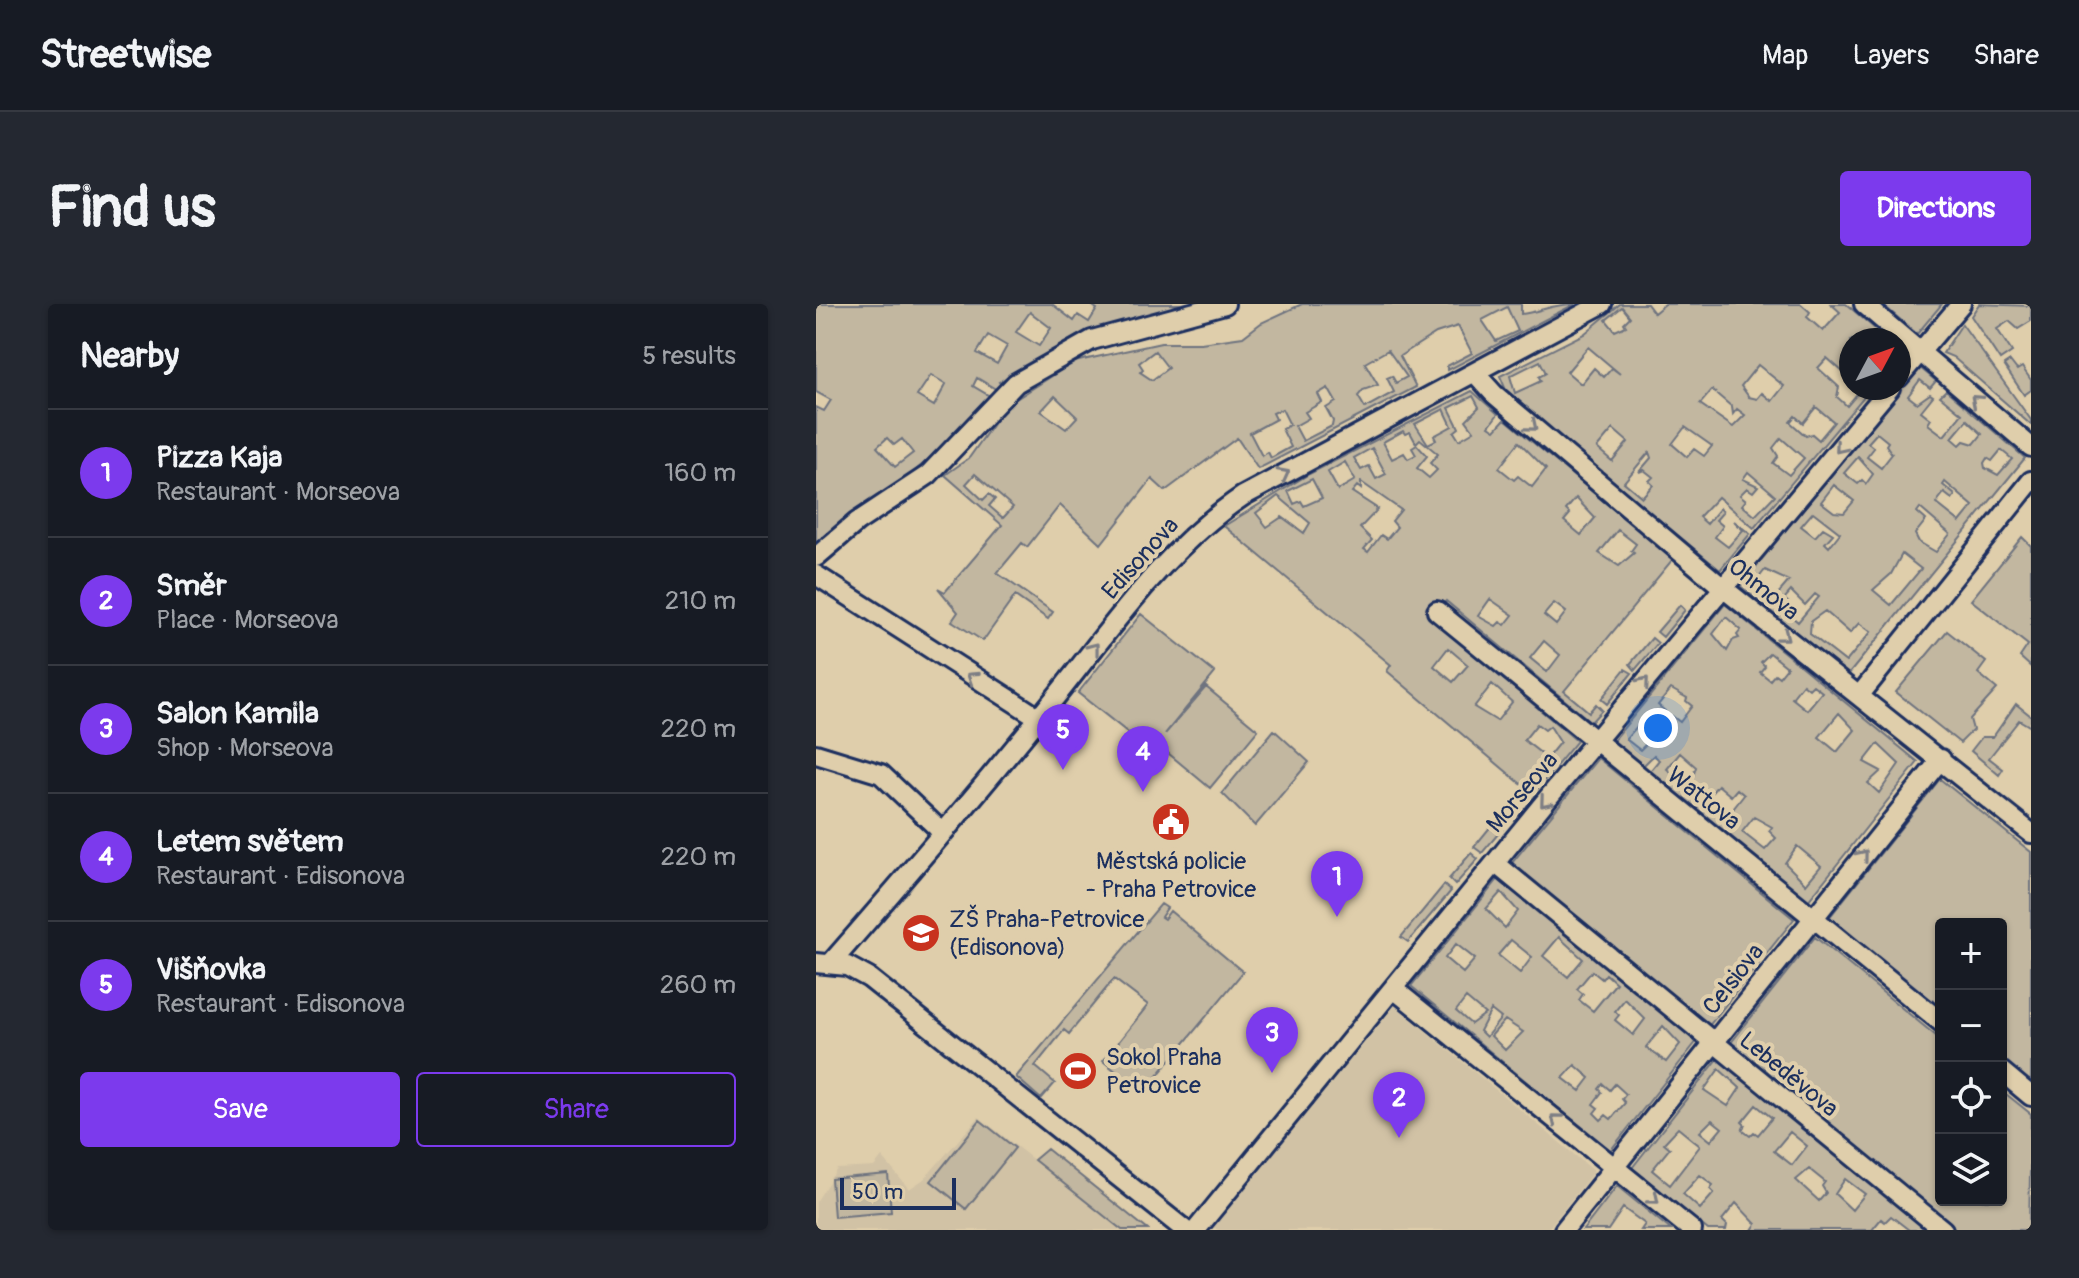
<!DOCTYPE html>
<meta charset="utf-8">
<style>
body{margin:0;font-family:Pangolin,sans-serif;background:#242831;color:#f1f3f6}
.controls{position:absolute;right:24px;bottom:24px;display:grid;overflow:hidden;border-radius:8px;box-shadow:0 2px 6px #0004}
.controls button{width:72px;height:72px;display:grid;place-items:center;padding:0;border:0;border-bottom:2px solid #363941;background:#171b24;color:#f1f3f6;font:40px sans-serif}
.compass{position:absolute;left:1023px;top:24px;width:72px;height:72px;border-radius:50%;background:#171b24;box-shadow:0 2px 6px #0004;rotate:49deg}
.scale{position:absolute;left:24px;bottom:20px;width:116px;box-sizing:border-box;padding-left:8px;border:4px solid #1b2f5e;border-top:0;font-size:22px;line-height:28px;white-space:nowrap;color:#1b2f5e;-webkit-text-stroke:6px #dfceab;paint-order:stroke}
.you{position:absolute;left:842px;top:424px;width:28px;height:28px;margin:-20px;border:6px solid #fff;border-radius:50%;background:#1a73e8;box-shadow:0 0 0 12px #1a73e833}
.badge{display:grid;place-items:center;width:52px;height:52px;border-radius:50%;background:#7c3aed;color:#fff;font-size:26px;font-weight:700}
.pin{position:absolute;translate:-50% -66px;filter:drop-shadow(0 2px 4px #0008)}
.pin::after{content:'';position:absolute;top:42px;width:28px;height:24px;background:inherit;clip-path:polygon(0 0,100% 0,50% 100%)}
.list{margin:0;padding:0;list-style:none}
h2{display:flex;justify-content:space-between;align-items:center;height:104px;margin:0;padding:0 32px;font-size:34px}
h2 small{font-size:26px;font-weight:400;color:#9ea1a6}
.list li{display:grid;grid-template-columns:52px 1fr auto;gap:24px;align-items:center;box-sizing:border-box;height:128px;padding:0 32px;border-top:2px solid #363941}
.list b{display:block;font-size:30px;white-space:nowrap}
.list p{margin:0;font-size:26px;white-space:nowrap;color:#9ea1a6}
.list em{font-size:26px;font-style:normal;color:#9ea1a6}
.actions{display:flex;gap:16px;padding:24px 32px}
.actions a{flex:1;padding:18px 0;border:2px solid #7c3aed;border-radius:8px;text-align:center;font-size:28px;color:#7c3aed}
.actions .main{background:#7c3aed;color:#fff}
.icon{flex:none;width:44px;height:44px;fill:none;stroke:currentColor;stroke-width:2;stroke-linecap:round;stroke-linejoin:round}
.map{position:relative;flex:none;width:1215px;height:926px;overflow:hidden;border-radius:8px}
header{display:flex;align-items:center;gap:48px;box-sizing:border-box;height:112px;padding:0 40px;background:#171b24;border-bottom:2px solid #363941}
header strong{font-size:38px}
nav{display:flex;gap:44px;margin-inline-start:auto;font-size:28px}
.intro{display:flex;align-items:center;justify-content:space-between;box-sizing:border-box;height:192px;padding:0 48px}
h1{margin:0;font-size:56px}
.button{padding:20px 36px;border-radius:8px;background:#7c3aed;color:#fff;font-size:28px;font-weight:700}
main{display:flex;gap:48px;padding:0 48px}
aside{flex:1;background:#171b24;border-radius:8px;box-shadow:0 2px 6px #0004}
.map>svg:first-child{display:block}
</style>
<header>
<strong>Streetwise</strong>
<nav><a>Map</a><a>Layers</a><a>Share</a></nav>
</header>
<div class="intro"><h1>Find us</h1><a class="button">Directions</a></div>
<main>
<aside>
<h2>Nearby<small>5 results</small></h2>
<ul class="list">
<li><span class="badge">1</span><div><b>Pizza Kaja</b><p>Restaurant · Morseova</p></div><em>160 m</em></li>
<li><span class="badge">2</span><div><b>Směr</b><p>Place · Morseova</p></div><em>210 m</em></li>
<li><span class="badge">3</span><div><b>Salon Kamila</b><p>Shop · Morseova</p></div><em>220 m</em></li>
<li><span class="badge">4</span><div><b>Letem světem</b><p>Restaurant · Edisonova</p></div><em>220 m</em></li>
<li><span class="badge">5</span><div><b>Višňovka</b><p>Restaurant · Edisonova</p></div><em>260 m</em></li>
</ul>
<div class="actions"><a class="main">Save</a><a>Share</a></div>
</aside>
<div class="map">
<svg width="1215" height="926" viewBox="0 0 1215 926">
<rect width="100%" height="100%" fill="#dfceab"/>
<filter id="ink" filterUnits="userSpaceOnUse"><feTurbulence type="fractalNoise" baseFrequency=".0125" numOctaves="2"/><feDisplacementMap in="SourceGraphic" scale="16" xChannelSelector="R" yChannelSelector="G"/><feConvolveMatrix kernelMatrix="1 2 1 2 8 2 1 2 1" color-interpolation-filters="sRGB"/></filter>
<g filter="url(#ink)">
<path fill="#d1c2a5" d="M579 702 778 867 731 926H402L397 923Z
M163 813 307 926H0V898L21 865 58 863 66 853 93 885 108 875Z"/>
<path fill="#c2b7a0" stroke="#6e737f" stroke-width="2" fill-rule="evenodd" d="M0 0H236L258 17 262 11 273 18 281 5 274 0H368L261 32 183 78 187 82 183 87 161 74 157 82 177 94C122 151 63 198 0 245V103L8 107 15 96 0 88ZM214 8 235 24 223 42 200 28ZM172 31 191 42 181 60 161 49ZM115 71 130 80 118 102 101 92ZM71 134 78 141 86 135 97 149 79 163 61 143Z
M486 0H705V10C723 8 737 0 759 0L632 66 631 62 656 49 642 22 620 29 584 52 600 83 442 165 421 134 349 187 336 175 285 240 244 201 211 243 206 239 181 269 237 308 232 315 199 292 167 337 136 317 142 308 122 284 129 288 186 221 129 171 153 154 182 113 197 97 258 58 345 39H385L427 33 445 19ZM691 3 702 27 680 37 666 16ZM572 46 591 73 580 79 576 72 571 74 578 88 549 104 542 92 547 86 562 81 549 59ZM339 47 352 64 336 76 324 68 327 65 323 59ZM512 84 520 98 510 104 517 117 516 122 487 137 479 122 493 114 489 108 506 98 502 90ZM239 92 261 113 250 125 225 107ZM466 105 474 121 466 125 475 143 455 154 452 148 446 152 434 129 460 115 457 109ZM159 170 197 203 187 214 173 202 179 195 173 190 167 196 150 180Z
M804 0H831L838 9 849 0H985L994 8 991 13 1007 27 1024 8 1015 0H1030L1072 36H1035V75L1011 54 1002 64 1023 83 1021 93 1031 102 1046 84H1055L938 224 902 193 883 213 891 220 904 204 907 208 900 216 907 222 899 233 912 243 927 226 918 217 934 230 904 266 692 91 684 72 768 30ZM806 3 814 13 808 19 810 22 799 27 790 16ZM772 43 804 70 796 64 788 73 778 64 765 80 751 68ZM724 57 730 69 723 73 725 77 699 89 694 72ZM942 61 968 82 956 97 946 89 941 95 933 93 925 82ZM896 86 916 103 917 110 921 105 929 111 917 123 884 100ZM1000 103 1018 118 1003 136 996 130 990 132 974 118 979 112 987 119ZM869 123 896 142 888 152 878 145 871 153 856 140ZM797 125 812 138 796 157 781 144ZM965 134 988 154 973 171 957 159 962 152 957 144ZM833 148 835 154 823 168 828 166 837 173 833 177 837 181 826 193 808 178ZM932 168 959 191 939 212 926 201 930 196 924 191 931 184 937 188 942 182 927 175Z
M1066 0H1126L1101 30Z
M1163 0 1215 2V17L1202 25 1193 17 1181 25 1196 48 1184 56 1155 12Z
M1146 20 1215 116V121L1137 53 1127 49Z
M1194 57 1201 66 1206 63 1215 76V86L1208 91 1188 61Z
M1103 63 1120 77 1114 84 1104 76 1092 92 1101 99 1114 90 1117 92 1105 107 1115 115 1112 120 1128 132 1146 110 1124 92 1130 86 1209 154 1032 371 924 282ZM1151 116 1166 130 1158 140 1148 137 1144 141 1136 134ZM1061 129 1072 138 1070 141 1076 150 1065 164 1051 153 1058 144 1052 139ZM1185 146 1196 155 1182 171 1169 164 1168 159 1171 154 1176 157ZM1042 153 1057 170 1050 180 1046 176 1042 180 1028 169ZM1129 178 1157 202 1144 218 1120 199 1128 189 1136 195 1139 191 1127 181ZM1018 181 1038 197 1028 209 1018 208 1005 198ZM1104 204 1134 230 1120 248 1103 238 1099 230 1110 216 1101 208ZM997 208 1024 229 1013 243 1009 239 1017 230 1007 224 999 233 985 222ZM1086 250 1105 265 1075 301 1057 286 1075 270ZM949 266 973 277 956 297 937 281ZM975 287 989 301 999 290 1003 293 982 318 968 306 973 299 968 295ZM1009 307 1034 329 1043 319 1055 328 1030 358 994 330 995 317Z
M656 87 682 110 673 122 679 126 689 115 857 255 748 387 773 408 780 400 786 406 775 418 630 297 615 314 761 437 717 490 571 367 575 361 408 222 493 170ZM657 92 663 103 650 116 658 127 643 136 638 128 643 124 633 104ZM628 105 636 122 618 132 620 136 612 140 599 120ZM587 127 589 130 594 128 600 139 604 135 622 150 614 159 621 166 613 174 601 164 611 152 601 141 596 144 600 151 592 155 588 149 576 155 567 138ZM703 138 730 165 716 183 702 172 698 176 683 164ZM556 144 570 170 560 175 553 162 545 166 538 154ZM529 158 539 176 522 186 512 168ZM496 175 506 194 488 202 485 197 478 200 472 187ZM545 178 585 206 576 217 581 223 571 235 565 231 552 248 548 245 556 236 544 224 562 205 536 188 541 182 545 185ZM462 192 494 219 488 229 466 213 451 223 440 209ZM760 194 779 214 765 231 748 217 754 210 750 206ZM802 226 820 240 815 247 818 249 803 262 783 249ZM674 295 697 311 689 321 684 318 680 322 662 312ZM738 299 750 308 740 321 728 311ZM728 337 744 351 731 368 714 354ZM632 344 652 361 637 378 618 362ZM676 380 696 398 681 417 658 403ZM721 420 729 426 734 422 744 438 731 454 708 436Z
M1206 233 1215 242V363L1204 353 1212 341 1155 296Z
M909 300 1102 458 992 597 834 467 843 456 838 451 827 462 797 437ZM910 313 925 326 921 331 923 334 917 336 911 347 897 330ZM954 349 971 363 963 373 959 370 954 376 944 368 949 362 945 358ZM987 380 993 385 997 381 1006 388 991 406 976 394ZM855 385 871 394 870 397 876 402 864 418 856 412 850 416 845 411 849 407 842 401ZM1023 409 1039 426 1021 448 1003 433ZM824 419 841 433 835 441 831 439 824 446 810 435ZM1062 440 1083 460 1063 489 1052 479 1065 467 1048 458ZM864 449 880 463 876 475 872 473 867 479 851 465ZM902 481 915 492 921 485 928 491 910 514 886 500ZM938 513 956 523 953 527 960 534 949 546 926 528ZM981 542 1005 562 990 580 969 559Z
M864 301 869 306 847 333 841 328Z
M325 310 399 369 349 430 390 383 442 426 394 484 341 440 335 447 262 389Z
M1131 327 1170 358 1162 369 1181 385 1154 415 1157 426 1144 439 1080 388Z
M836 334 842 339 819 366 814 360Z
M809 365 816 369 791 400 785 395Z
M1200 400 1215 412V423L1203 416 1173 454 1187 465 1183 471 1155 447 1166 433H1177Z
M458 426 493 458 439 522 406 489Z
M782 454 978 615 892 723 695 560Z
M1124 475 1215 548V780L1185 755V620H1125V706L1013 614Z
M680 516 688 523 666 549 658 543Z
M655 549 662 555 639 581 633 575Z
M683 574 881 737 794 847 595 682ZM685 588 702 607 689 624 670 605ZM743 633 767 655 752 673 727 652ZM695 636 716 653 704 669 682 651ZM640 640 659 655 647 669 629 654ZM776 667 786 675 790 670 800 679 777 707 763 696 767 690 761 685ZM650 694 669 710 655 720 640 707ZM809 695 829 715 817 731 799 716 803 711 799 707ZM675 706 685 714 670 733 664 727ZM689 716 707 728 689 746 675 732ZM847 722 864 740 850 758 830 743ZM759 761 774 774 764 787 747 774ZM787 780 794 786 799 780 810 790 806 795 809 799 795 815 790 811 785 816 778 809 782 804 777 800 786 788 783 785Z
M628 581 635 587 592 638 585 633Z
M345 600 351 604 345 613 348 615 354 607 427 668 327 789 287 757 332 701 298 675 253 730 248 726 219 762 239 779 225 795 200 773Z
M999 633 1125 736V896H1185V786L1215 810 1213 926H1140L914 740Z
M902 755 1111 926H1093L1075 912 1069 918 1065 915 1056 926H936L940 920 920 899 906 916 911 921 910 926H892L816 864ZM903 765 924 784 912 802 888 786ZM940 801 956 814 942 831 938 828 934 832 926 826 929 821 926 818ZM896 816 906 824 895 837 884 828ZM862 824 884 842 854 881 836 866 854 844 848 839ZM974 828 991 842 976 861 958 847ZM993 865 1009 878 1006 882 1010 889 1003 897 980 876ZM884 871 897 881 894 885 898 889 884 905 867 890ZM1029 875 1049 890 1036 906 1019 890Z
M164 816 199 844 150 905 115 877Z
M231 845 332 926H306L218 856Z
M72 870 75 908 18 913 15 875Z
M801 882 855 926H825L829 920 807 904 792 926H767Z"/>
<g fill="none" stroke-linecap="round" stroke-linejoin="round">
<defs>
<path id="minor" d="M1048 0 1215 143
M659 69 678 90 907 284 1215 529
M1083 73 1145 0
M0 253 41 218 112 171 200 79 276 36 409 0
M0 271 223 414
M621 307 1125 718
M1043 392 1215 177
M0 450 65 470 127 529
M679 559 1127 926
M0 659 31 662 53 674 369 926
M15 659C89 574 163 488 234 400 294 326 348 245 427 192L786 0
M579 686 876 926
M1185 767 1215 792
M380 926 727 500 1074 84
M748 926 1125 455"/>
</defs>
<use href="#minor" stroke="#1b2f5e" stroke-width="24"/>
<use href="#minor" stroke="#dfceab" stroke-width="18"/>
</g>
<defs><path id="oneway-chevron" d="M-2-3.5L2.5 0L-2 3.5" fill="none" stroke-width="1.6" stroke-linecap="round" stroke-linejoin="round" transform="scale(2)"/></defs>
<g stroke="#7d7e84">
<use href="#oneway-chevron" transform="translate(1160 96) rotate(-139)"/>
<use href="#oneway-chevron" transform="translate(716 122) rotate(40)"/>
<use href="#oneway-chevron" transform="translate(1024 144) rotate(130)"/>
<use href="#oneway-chevron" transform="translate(468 170) rotate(-28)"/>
<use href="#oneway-chevron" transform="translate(968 332) rotate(38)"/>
<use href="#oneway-chevron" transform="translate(278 344) rotate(-52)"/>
<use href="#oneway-chevron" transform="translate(156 373) rotate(-147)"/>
<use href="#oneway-chevron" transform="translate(828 378) rotate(-50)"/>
<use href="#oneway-chevron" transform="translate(729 498) rotate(130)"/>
<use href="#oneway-chevron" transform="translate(1047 551) rotate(-51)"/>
<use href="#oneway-chevron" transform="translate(740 815) rotate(-141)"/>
<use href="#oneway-chevron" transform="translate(838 895) rotate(40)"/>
</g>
</g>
<defs>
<symbol id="civic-disc" viewBox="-11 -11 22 22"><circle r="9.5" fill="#c8321e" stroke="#dfceab"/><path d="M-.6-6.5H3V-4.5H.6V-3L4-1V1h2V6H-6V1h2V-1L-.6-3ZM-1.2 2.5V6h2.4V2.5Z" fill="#fff"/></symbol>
<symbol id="school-disc" viewBox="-11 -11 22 22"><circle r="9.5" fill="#c8321e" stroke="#dfceab"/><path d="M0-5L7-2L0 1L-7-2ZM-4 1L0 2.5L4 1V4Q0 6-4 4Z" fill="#fff"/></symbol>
<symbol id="stadium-disc" viewBox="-11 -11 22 22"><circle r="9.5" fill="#c8321e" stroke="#dfceab"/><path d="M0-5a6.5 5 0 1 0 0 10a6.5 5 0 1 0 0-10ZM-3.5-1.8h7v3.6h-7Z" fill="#fff"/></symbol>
</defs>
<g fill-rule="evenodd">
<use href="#civic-disc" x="333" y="496" width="44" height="44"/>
<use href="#school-disc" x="83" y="607" width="44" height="44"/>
<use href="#stadium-disc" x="240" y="745" width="44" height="44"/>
</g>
<g text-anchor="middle" stroke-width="8" stroke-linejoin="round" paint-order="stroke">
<g font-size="24" fill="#1b2f5e" stroke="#dfceab">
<text transform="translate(324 254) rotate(-48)" y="8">Edisonova</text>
<text transform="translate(948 285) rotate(39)" y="8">Ohmova</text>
<text transform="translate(706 488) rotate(-50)" y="8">Morseova</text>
<text transform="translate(888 494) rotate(38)" y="8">Wattova</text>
<text transform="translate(917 675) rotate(-52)" y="8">Celsiova</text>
<text transform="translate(973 770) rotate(39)" y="8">Lebeděvova</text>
</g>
<g font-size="24" fill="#1b2f5e" stroke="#dfceab" text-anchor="start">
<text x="355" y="565" text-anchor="middle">Městská policie<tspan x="355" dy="28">- Praha Petrovice</tspan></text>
<text x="133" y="623">ZŠ Praha-Petrovice<tspan x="133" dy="28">(Edisonova)</tspan></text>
<text x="290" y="761">Sokol Praha<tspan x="290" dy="28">Petrovice</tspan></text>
</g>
</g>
</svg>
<div class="controls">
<button>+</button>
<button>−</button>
<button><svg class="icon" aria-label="locate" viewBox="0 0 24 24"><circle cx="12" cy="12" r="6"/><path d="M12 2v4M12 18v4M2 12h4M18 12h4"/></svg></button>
<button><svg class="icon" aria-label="layers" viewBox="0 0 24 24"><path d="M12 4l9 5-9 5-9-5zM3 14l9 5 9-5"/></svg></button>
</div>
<svg class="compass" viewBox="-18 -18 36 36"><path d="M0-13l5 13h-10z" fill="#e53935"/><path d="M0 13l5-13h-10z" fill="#9ea1a6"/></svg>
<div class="scale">50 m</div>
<div class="you"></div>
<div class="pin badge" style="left:521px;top:613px">1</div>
<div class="pin badge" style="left:583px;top:834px">2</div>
<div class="pin badge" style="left:456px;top:769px">3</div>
<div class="pin badge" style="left:327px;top:488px">4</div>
<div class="pin badge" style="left:247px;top:466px">5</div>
</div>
</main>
